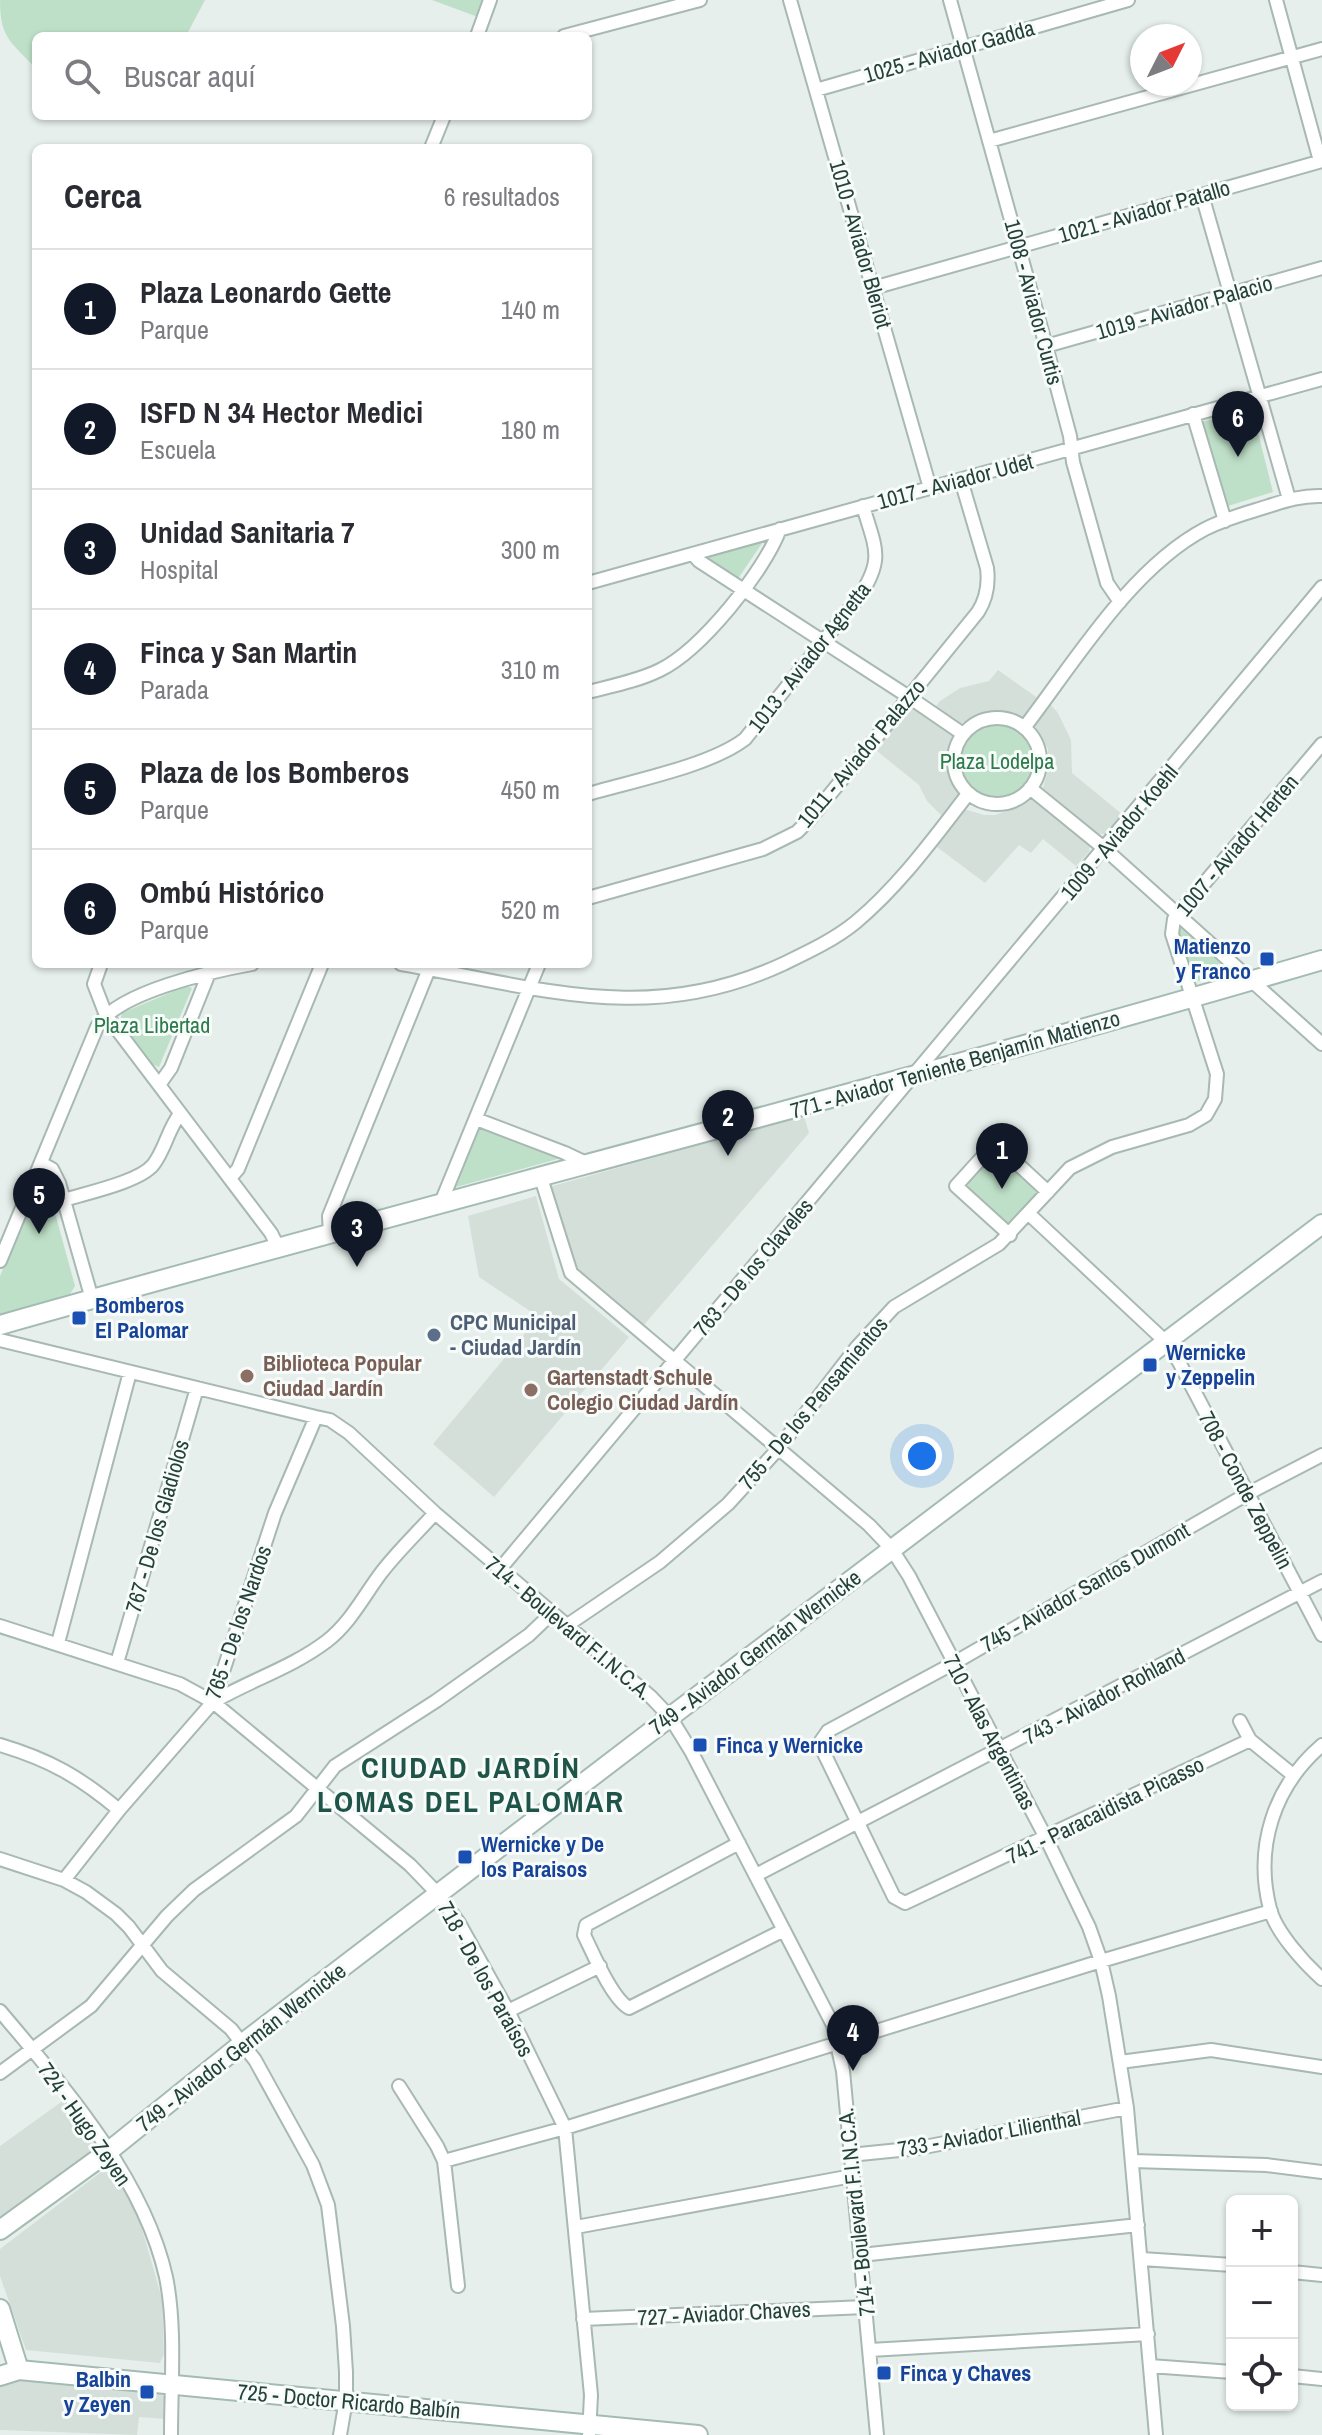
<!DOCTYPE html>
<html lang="es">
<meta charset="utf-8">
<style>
body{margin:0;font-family:"Archivo Narrow",sans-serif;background:#f2f2f3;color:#2b2b33}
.controls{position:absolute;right:24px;bottom:24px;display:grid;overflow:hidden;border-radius:12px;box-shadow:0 2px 6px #0004}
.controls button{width:72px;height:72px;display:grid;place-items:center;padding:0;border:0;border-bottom:2px solid #e1e1e2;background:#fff;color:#2b2b33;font:40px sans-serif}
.compass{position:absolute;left:1130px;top:24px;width:72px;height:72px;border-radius:50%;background:#fff;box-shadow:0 2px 6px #0004;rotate:48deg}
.you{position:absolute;left:922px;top:1456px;width:28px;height:28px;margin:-20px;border:6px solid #fff;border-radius:50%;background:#1a73e8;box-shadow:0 0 0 12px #1a73e833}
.badge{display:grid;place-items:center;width:52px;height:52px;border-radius:50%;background:#111827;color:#fff;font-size:26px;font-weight:700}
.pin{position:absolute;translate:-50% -66px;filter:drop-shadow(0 2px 4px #0008)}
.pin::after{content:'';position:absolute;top:42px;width:28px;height:24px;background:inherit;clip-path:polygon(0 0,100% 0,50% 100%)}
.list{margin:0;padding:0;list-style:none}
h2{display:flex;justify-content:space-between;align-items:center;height:104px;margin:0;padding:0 32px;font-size:34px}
h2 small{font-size:26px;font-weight:400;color:#7c7c81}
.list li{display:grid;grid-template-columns:52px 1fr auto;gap:24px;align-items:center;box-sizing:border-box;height:120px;padding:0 32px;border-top:2px solid #e1e1e2}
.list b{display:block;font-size:30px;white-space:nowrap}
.list p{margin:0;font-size:26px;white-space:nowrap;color:#7c7c81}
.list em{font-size:26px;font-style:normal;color:#7c7c81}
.icon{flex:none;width:44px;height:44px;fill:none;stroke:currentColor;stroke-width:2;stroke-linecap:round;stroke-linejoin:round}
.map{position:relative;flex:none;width:1322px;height:2435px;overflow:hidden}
.search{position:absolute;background:#fff;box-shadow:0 2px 6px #0004;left:32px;top:32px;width:560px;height:88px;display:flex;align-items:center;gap:20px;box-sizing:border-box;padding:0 28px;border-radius:12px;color:#7c7c81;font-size:30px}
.panel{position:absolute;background:#fff;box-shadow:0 2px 6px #0004;left:32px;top:144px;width:560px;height:824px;border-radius:12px}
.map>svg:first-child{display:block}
</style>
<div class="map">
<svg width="1322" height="2435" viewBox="0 0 1322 2435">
<rect width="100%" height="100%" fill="#e6efeb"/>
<path fill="#d4dfda" d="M998 670 1039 699 1025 716 1019 718 1003 712H992L956 725 934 709 940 701 960 688 989 681Z
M910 702 958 734 950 762 959 794 942 816 927 801 919 785 872 747Z
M1050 704 1058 713 1071 740 1072 773 1123 815 1107 834H1098L1043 788 1048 769V749L1034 724Z
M1028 797 1090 842 1089 852 1076 866 1043 839 1031 853 1019 845 985 883 933 844 964 809 984 815H995L1012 809Z
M804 1116 809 1133 643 1326 593 1284 572 1263 549 1187Z
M536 1196 559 1279 629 1337 494 1497 433 1444 537 1319 536 1315 479 1277 468 1216Z
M64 2100 90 2135 94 2155 0 2225V2146Z
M101 2172H112L119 2180 138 2215 162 2299 164 2354 160 2363 26 2350 0 2276V2249Z
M6 2379 158 2393 167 2398 165 2419 139 2417 137 2435 0 2430V2381Z"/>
<path fill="#bfe0c8" d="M0 0H205L186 36H36V69C11 41 0 39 0 0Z
M432 0H482L478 17Z
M1252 409 1273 492 1225 507 1201 422Z
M767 536 737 580 706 558Z
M960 761a37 37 0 1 1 74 0a37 37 0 1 1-74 0Z
M1180 925 1229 972 1195 982 1178 934Z
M186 986 192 988 159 1067 152 1064 120 1021 122 1013Z
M478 1128 565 1157 456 1187Z
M995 1143 1048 1192 1010 1235 956 1186Z
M43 1186 49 1191 75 1286 70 1294 0 1315V1276L36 1192Z"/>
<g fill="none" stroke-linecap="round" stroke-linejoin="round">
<defs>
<path id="street" d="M790 0 930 488
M950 0 1046 346 1070 436 1073 462 1107 583 1120 602
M1276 0 1320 161
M477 36 490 0
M564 36 700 0
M816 90 1128 0
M989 141 1322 49
M431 148 444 116
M1202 195 1289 499
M873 288 1322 161
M1046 346 1322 268
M1193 414 1225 521
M693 554 699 561 909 697 963 734
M588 583 1322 379
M588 692C611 686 638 681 660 670 701 650 764 572 780 529
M954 761a43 43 0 1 1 86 0a43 43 0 1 1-86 0Z
M1024 728C1074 663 1131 568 1205 529 1221 521 1239 515 1256 510 1279 503 1299 495 1322 496
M1030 788 1105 849 1322 1044
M588 794C632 781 710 766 745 739L859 597C885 558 875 548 863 506
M588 898 763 849 797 832 810 819 978 612C987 598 989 584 987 568L961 480
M101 964 94 984 106 1015 271 1233 278 1247
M401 964C539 987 647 1027 783 964 808 952 834 940 856 922 900 885 933 839 968 794
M159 1085 171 1068 211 968
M476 1119 565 1153 588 1164
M41 1163 52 1169 59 1183 92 1299
M230 1178 238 1169 322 964
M541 1178 571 1273 869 1525 891 1548 909 1576 1046 1838 1089 1927 1101 1961 1109 1996 1127 2108 1156 2435
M64 1200C86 1193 139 1182 153 1165 165 1150 168 1129 180 1114
M440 1205 539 964
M1029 1214 1166 1342 1179 1362 1322 1635
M330 1233 329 1216 431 964
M1010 1235 956 1186 995 1143 1048 1192
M0 1261 97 1027C117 992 213 971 252 964
M0 1340 316 1417 330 1420 349 1433 435 1513 650 1696 670 1717 691 1751 833 2025 843 2071 877 2435
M500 1569 1322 587
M0 1626 180 1684 213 1702 410 1865 438 1894 459 1923 508 2011 565 2128 591 2395 589 2435
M566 1626 660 1562 728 1504 778 1449 857 1347 894 1307 999 1244 1070 1168 1112 1147 1189 1125 1206 1115 1215 1099 1217 1074 1172 934 1174 919 1322 744
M58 1643 130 1372
M117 1663 197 1388
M213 1702C251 1680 293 1667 327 1641 351 1622 363 1597 381 1573 397 1552 417 1533 435 1513
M1240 1721 1250 1740
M0 1745C50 1760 80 1777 119 1810
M1322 1745C1274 1786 1254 1847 1270 1909 1276 1932 1304 1963 1322 1979
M1293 1775 1250 1740 905 1903 894 1897 821 1747V1741L828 1731 954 1663 1249 1493 1322 1455
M739 1843 586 1925 584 1935C593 1953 612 1999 629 2008L784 1930
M0 1859 64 1880 86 1892 116 1914 129 1927 162 1971 231 2029 255 2060 313 2165 328 2205 343 2326 346 2372V2400L340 2435
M756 1875 1322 1581
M64 1880 119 1810 213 1702 275 1513 316 1417
M0 2011C64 2087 144 2178 166 2277 176 2326 171 2385 171 2435
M508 2011 600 1966
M1120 2062 1211 2050 1322 2067
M0 2073 91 2006 167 1916 194 1890 296 1816 335 1766 436 1701 529 1635 551 1614
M399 2086 437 2146 444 2161 458 2286
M850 2155 919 2148 1127 2108
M444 2161 565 2128 1101 1961 1271 1911
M1133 2161 1266 2165 1322 2172
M576 2227 852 2176
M861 2255 1138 2225
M1142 2259 1232 2265
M1292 2272 1322 2275
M583 2319 865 2307
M870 2350 1148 2334
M1150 2366 1232 2372
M1292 2376 1322 2379"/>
<path id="secondary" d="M0 1325C440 1200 883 1089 1322 960
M0 2230 109 2151 243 2043 670 1717 1322 1224
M0 2309 19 2370
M0 2376 19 2370 698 2435"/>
</defs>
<use href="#street" stroke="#a8b8b2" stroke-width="16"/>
<use href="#secondary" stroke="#a4bbb3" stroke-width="22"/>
<use href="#street" stroke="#fff" stroke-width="12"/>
<use href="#secondary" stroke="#fff" stroke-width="18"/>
</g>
<g fill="#1a4fb4" stroke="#f7fbf9" stroke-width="3">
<rect x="1259" y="951" width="16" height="16" rx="4"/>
<rect x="71" y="1310" width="16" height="16" rx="4"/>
<rect x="1142" y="1357" width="16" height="16" rx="4"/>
<rect x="692" y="1737" width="16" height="16" rx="4"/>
<rect x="457" y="1849" width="16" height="16" rx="4"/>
<rect x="876" y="2365" width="16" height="16" rx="4"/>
<rect x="139" y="2384" width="16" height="16" rx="4"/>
</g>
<circle fill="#5c6f8a" stroke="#f7fbf9" stroke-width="3" cx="434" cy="1335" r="8"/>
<g fill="#8d6e63" stroke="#f7fbf9" stroke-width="3">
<circle cx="247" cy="1376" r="8"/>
<circle cx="531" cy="1390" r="8"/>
</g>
<g text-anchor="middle" stroke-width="6" stroke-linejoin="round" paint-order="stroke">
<g font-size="22" fill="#24423a" stroke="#f7fbf9">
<text transform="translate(949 51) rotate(-16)" y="8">1025 - Aviador Gadda</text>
<text transform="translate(1144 211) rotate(-16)" y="8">1021 - Aviador Patallo</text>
<text transform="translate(861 244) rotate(74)" y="8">1010 - Aviador Bleriot</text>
<text transform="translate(1034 302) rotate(75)" y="8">1008 - Aviador Curtis</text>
<text transform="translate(1184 307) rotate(-16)" y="8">1019 - Aviador Palacio</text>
<text transform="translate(955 481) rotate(-15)" y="8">1017 - Aviador Udet</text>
<text transform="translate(809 657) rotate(-52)" y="8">1013 - Aviador Agnetta</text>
<text transform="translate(861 753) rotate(-50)" y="8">1011 - Aviador Palazzo</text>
<text transform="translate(1119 832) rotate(-50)" y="8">1009 - Aviador Koehl</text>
<text transform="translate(1237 845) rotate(-50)" y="8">1007 - Aviador Herten</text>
<text transform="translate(955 1064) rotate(-16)" y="8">771 - Aviador Teniente Benjamín Matienzo</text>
<text transform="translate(753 1267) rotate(-50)" y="8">763 - De los Claveles</text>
<text transform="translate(813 1403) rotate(-50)" y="8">755 - De los Pensamientos</text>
<text transform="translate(1246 1490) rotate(62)" y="8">708 - Conde Zeppelin</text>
<text transform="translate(157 1526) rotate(-74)" y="8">767 - De los Gladiolos</text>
<text transform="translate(1085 1587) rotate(-30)" y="8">745 - Aviador Santos Dumont</text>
<text transform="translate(238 1622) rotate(-71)" y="8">765 - De los Nardos</text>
<text transform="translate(569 1628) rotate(40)" y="8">714 - Boulevard F.I.N.C.A.</text>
<text transform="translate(755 1652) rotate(-37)" y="8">749 - Aviador Germán Wernicke</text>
<text transform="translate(1104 1696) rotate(-28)" y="8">743 - Aviador Rohland</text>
<text transform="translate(990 1732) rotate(62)" y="8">710 - Alas Argentinas</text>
<text transform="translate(1105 1810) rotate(-26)" y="8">741 - Paracaidista Picasso</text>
<text transform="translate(486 1979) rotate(61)" y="8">718 - De los Paraísos</text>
<text transform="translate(241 2047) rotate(-38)" y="8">749 - Aviador Germán Wernicke</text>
<text transform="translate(85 2124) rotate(55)" y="8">724 - Hugo Zeyen</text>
<text transform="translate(989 2133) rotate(-10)" y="8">733 - Aviador Lilienthal</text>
<text transform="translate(856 2212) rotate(-96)" y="8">714 - Boulevard F.I.N.C.A.</text>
<text transform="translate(724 2313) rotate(-3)" y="8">727 - Aviador Chaves</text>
<text transform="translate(349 2401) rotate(5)" y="8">725 - Doctor Ricardo Balbín</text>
</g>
<g font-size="22" fill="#2d7a4b" stroke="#f7fbf9">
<text x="997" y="769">Plaza Lodelpa</text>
<text x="152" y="1033">Plaza Libertad</text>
</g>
<g font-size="22" font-weight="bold" fill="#164399" stroke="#f7fbf9" text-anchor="start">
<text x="1251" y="954" text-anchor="end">Matienzo<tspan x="1251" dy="25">y Franco</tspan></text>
<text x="95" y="1313">Bomberos<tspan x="95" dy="25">El Palomar</tspan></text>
<text x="1166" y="1360">Wernicke<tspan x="1166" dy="25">y Zeppelin</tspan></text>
<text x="716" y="1753">Finca y Wernicke</text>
<text x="481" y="1852">Wernicke y De<tspan x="481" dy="25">los Paraisos</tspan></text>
<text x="900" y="2381">Finca y Chaves</text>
<text x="131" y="2387" text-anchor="end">Balbin<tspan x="131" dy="25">y Zeyen</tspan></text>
</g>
<g font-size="22" font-weight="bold" fill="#4e5e75" stroke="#f7fbf9" text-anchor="start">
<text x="450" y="1330">CPC Municipal<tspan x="450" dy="25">- Ciudad Jardín</tspan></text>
</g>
<g font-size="22" font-weight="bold" fill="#785e54" stroke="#f7fbf9" text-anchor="start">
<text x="263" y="1371">Biblioteca Popular<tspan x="263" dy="25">Ciudad Jardín</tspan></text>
<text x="547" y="1385">Gartenstadt Schule<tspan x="547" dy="25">Colegio Ciudad Jardín</tspan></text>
</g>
<g font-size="30" font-weight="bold" letter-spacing="2" fill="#1f5548" stroke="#f7fbf9">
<text x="471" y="1778">CIUDAD JARDÍN<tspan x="471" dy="34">LOMAS DEL PALOMAR</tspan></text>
</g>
</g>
</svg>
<div class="controls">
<button>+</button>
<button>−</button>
<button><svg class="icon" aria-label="locate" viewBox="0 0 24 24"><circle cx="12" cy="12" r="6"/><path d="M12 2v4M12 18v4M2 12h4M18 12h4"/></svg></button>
</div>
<svg class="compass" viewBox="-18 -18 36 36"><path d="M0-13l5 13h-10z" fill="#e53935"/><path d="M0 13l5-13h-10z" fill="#7c7c81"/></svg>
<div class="you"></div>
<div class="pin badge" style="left:1002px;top:1189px">1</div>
<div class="pin badge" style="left:728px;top:1156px">2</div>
<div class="pin badge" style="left:357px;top:1267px">3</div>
<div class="pin badge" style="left:853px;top:2071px">4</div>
<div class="pin badge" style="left:39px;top:1234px">5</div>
<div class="pin badge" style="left:1238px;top:457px">6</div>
<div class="search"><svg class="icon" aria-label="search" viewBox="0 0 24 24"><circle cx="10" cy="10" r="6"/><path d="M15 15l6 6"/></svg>Buscar aquí</div>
<section class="panel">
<h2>Cerca<small>6 resultados</small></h2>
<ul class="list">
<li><span class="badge">1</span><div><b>Plaza Leonardo Gette</b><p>Parque</p></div><em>140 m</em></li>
<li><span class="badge">2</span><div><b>ISFD N 34 Hector Medici</b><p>Escuela</p></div><em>180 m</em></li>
<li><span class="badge">3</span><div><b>Unidad Sanitaria 7</b><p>Hospital</p></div><em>300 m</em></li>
<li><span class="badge">4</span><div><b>Finca y San Martin</b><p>Parada</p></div><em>310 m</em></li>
<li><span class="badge">5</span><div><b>Plaza de los Bomberos</b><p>Parque</p></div><em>450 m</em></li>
<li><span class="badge">6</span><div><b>Ombú Histórico</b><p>Parque</p></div><em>520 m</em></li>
</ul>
</section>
</div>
